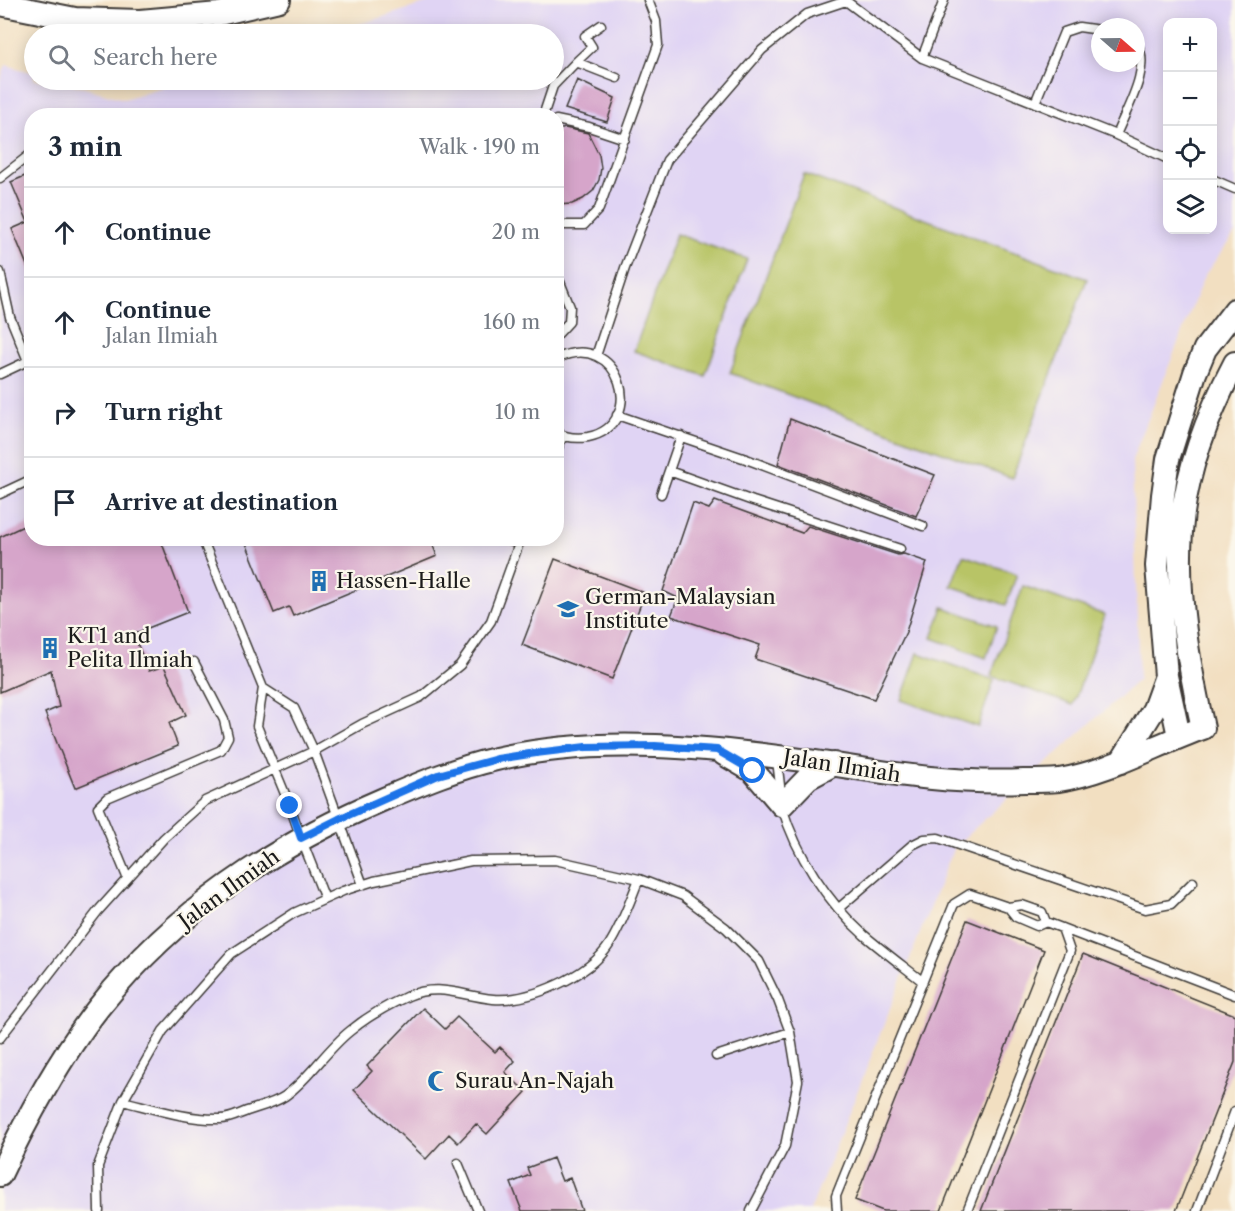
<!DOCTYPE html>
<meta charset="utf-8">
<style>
body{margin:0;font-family:"Libre Caslon Text",serif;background:#f2f2f3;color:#1f2937}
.controls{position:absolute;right:18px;top:18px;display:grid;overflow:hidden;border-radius:12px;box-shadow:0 3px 15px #0003}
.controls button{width:54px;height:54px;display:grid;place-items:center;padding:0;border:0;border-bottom:2px solid #e0e1e3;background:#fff;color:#1f2937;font:30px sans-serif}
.compass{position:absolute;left:1091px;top:18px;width:54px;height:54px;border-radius:50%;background:#fff;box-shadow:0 3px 15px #0003;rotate:110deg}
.stop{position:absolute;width:18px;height:18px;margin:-14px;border:4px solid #1a73e8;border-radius:50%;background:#fff}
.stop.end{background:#1a73e8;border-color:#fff;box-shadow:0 2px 6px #0008}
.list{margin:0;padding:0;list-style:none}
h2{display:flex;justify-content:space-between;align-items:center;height:78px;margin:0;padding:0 24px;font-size:26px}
h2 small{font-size:20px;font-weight:400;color:#747a83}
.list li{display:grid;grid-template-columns:39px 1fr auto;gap:18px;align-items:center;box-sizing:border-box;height:90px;padding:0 24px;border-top:2px solid #e0e1e3}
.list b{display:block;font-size:22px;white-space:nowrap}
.list p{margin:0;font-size:20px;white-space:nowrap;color:#747a83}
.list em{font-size:20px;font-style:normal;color:#747a83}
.icon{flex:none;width:33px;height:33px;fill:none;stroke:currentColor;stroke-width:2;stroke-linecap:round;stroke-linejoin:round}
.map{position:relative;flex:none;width:1235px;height:1211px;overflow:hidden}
.search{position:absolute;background:#fff;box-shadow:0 3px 15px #0003;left:24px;top:24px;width:540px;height:66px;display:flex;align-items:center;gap:15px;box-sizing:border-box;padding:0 21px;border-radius:33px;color:#747a83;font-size:22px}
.panel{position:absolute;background:#fff;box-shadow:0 3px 15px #0003;left:24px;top:108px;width:540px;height:438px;border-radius:24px}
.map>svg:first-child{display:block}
</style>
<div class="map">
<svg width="1235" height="1211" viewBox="0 0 1235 1211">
<rect width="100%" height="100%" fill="#fbf7ec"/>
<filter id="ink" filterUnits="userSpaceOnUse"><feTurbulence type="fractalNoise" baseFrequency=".0167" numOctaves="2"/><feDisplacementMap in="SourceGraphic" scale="12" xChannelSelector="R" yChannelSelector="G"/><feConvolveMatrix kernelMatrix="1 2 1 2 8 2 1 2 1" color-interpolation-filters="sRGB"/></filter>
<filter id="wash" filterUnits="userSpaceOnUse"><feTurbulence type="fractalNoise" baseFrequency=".008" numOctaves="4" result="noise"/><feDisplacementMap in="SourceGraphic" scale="24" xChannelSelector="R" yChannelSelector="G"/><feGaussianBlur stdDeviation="1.35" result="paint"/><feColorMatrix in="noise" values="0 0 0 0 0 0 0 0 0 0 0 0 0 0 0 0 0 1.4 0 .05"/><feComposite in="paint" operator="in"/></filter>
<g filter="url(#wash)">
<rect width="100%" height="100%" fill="#f2dfc1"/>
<path fill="#e0d4f4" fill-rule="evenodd" d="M437 0H1235V233L1204 276 1132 460 1139 679 954 847 810 1211H0V80L6 65 34 73V80H56L124 99 185 80H554V34H328ZM1168 22H1212V230H1168ZM1100 27H1136V63H1100ZM32 116H556V538H32Z"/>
<path fill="#b8c466" stroke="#6a7041" stroke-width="1.5" d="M804 174 1087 279 1012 478 730 373Z
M676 234 747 259 705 376 634 351Z
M963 555 1017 574 1006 605 951 586Z
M1023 586 1105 615 1073 705 991 676Z
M943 607 997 626 986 658 932 638Z
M918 653 994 680 978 727 901 700Z"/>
<g id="blocks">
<path fill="#d6a5ca" d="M577 80 615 98 607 122 565 109Z
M565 128 588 133 599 155 601 168 599 180 593 191 583 199 572 204 556 205V131Z
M32 173V275H31L12 229 28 222 11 182Z
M790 419 935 475 916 516 778 464Z
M715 501 802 533 808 526 898 555 904 554 927 562 906 632 874 699 755 659 760 645 671 616 678 598 663 591 693 503 709 509Z
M32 522V538H160L188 612 133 634 149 671 164 666 186 715 169 723 178 746 75 788 45 713 59 707 51 670 0 692V537Z
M244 538H430L437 556 293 616 289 607 274 613Z
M555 559 645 593 612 679 522 645Z
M967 920 1044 950 941 1211H883L855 1200Z
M1083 954 1235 1015V1062L1176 1211H981Z
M423 1008 445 1029 457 1017 495 1052 500 1047 515 1061 505 1072 526 1092 487 1134 476 1124 458 1143 449 1134 426 1159 354 1090 372 1071 367 1066Z
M553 1158 562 1181 570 1178 582 1211H522L511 1183 530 1175 527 1168Z"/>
</g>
</g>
<g filter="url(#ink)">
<use href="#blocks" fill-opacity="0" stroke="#3c3935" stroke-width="1.5"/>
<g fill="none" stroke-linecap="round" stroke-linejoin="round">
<defs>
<path id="lane" d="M922 58 944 0
M576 62 592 47 585 36 601 25
M1035 103 1064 32 1079 27 1100 30
M543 116 553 86 576 62 617 78
M556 120 589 127 625 139
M1116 135C1126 110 1153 66 1136 42
M0 178 32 153
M1212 179 1235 189
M556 225H584L599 209 658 45 656 21 648 0
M0 272 10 317 28 361
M556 280 560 282 570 307 569 322 556 336
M596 356 625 268 667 160 762 50 807 14 846 1 922 58 1116 135 1168 159
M556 359C620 327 649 425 588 437 576 439 566 438 556 432
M0 374 32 359
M617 415 746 459 923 526
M556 452 563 436
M669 471 753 501 900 549
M0 494 32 479
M661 494 681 436
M202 538 263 688 257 726 290 806 301 838 325 899
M502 538 519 544
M263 688 294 708 314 751 363 885
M777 760 781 794
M782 807C796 854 827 902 864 935 883 951 903 966 922 981
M127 877 98 807 107 798 221 750 228 737 224 720 194 662
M1008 907 1022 905 1042 912 1046 922 1235 995
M839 908 912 845 924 839 938 838 1145 909 1171 904 1193 882
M0 1038 98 911 164 838 205 801 314 751 362 724 421 697 460 665 491 621 521 538
M716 1056 790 1032
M123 1101C155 1109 188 1120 221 1119 230 1119 239 1114 247 1111 259 1107 275 1103 285 1096 310 1078 326 1050 350 1031 367 1017 388 1005 408 996 439 983 462 996 493 999 529 1002 589 976 609 945 622 925 630 901 639 879
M458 1163 478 1211
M99 1211 98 1166 123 1101 163 1031 231 954 294 913 343 891 374 881 471 861 555 860 639 879 683 896 726 928 759 961 778 1000 790 1032 798 1081 785 1146 751 1211
M837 1211 836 1196 954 904 970 894 1008 907 1016 917 1037 926 1046 922
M967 1211 1070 951 1062 928
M1197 1211 1235 1111"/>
<path id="secondary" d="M0 4 75 19 140 21 219 14 279 0
M1179 736 1166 676 1157 566 1163 495 1168 459 1195 373 1205 349 1235 310
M724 754 753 771 782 805 808 778 834 764
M1121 762 1154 709 1166 676
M0 1175C25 1121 62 1054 99 1007 176 911 272 847 384 799 421 783 457 768 496 759 547 747 603 744 656 746 716 748 777 756 836 765 899 775 960 784 1024 781 1035 781 1047 781 1059 780 1109 772 1155 745 1203 728 1189 665 1176 596 1181 532 1185 472 1207 416 1235 363"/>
</defs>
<use href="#lane" stroke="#3c3935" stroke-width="11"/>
<use href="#secondary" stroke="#3c3935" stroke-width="26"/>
<use href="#lane" stroke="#fff" stroke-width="8"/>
<use href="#secondary" stroke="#fff" stroke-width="22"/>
</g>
</g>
<g fill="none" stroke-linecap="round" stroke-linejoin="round" filter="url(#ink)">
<path stroke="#1a73e8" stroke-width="8" d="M290 806 301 838 339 819 438 775 497 759 536 753 586 747 655 746 717 750 753 771"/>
</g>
<defs>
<symbol id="building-bare" viewBox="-9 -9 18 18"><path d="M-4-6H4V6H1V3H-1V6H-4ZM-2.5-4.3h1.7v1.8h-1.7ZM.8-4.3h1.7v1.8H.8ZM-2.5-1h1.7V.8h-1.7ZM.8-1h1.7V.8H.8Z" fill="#1f6fb2" stroke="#fbf7ec" stroke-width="2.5" paint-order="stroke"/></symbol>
<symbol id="university-bare" viewBox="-9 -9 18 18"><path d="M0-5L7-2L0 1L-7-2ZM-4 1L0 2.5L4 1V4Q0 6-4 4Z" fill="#1f6fb2" stroke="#fbf7ec" stroke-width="2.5" paint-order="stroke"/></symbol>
<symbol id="mosque-bare" viewBox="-9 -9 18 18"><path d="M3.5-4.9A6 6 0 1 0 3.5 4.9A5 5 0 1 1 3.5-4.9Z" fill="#1f6fb2" stroke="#fbf7ec" stroke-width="2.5" paint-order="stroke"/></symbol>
</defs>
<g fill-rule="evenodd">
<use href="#building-bare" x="304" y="566" width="30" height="30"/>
<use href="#university-bare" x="553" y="594" width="30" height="30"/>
<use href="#building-bare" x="35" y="633" width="30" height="30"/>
<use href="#mosque-bare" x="423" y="1066" width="30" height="30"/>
</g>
<g text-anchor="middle" stroke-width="4.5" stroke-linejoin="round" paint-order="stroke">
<g font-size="21" fill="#1c1c1c" stroke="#fbf7ec" text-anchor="start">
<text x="336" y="588">Hassen-Halle</text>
<text x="585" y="604">German-Malaysian<tspan x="585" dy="24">Institute</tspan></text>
<text x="67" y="643">KT1 and<tspan x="67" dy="24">Pelita Ilmiah</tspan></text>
<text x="455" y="1088">Surau An-Najah</text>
</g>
<g font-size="21" fill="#1c1c1c" stroke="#fbf7ec">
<text transform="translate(842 766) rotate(9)" y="7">Jalan Ilmiah</text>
<text transform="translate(229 889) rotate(-36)" y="7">Jalan Ilmiah</text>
</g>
</g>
</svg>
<div class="controls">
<button>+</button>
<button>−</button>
<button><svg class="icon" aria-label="locate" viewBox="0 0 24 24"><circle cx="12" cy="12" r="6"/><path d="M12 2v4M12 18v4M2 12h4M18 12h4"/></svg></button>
<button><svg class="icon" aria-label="layers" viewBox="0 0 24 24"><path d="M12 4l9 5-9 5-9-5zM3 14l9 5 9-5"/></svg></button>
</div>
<svg class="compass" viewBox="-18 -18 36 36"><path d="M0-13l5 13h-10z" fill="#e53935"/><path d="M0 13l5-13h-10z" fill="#747a83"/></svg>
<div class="stop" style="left:753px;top:771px"></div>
<div class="stop end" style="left:290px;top:806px"></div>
<div class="search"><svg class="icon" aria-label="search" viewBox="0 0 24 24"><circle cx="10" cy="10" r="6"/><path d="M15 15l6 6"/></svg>Search here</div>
<section class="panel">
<h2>3 min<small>Walk · 190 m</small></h2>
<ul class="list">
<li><svg class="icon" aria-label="ahead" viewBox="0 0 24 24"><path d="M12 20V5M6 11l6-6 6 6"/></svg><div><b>Continue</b></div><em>20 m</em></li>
<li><svg class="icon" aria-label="ahead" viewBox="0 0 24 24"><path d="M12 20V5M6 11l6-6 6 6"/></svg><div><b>Continue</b><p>Jalan Ilmiah</p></div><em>160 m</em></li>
<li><svg class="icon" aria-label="right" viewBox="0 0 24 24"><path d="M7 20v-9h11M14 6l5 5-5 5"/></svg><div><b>Turn right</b></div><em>10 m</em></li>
<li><svg class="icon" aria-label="arrive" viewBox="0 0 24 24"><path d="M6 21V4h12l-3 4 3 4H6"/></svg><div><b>Arrive at destination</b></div></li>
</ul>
</section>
</div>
